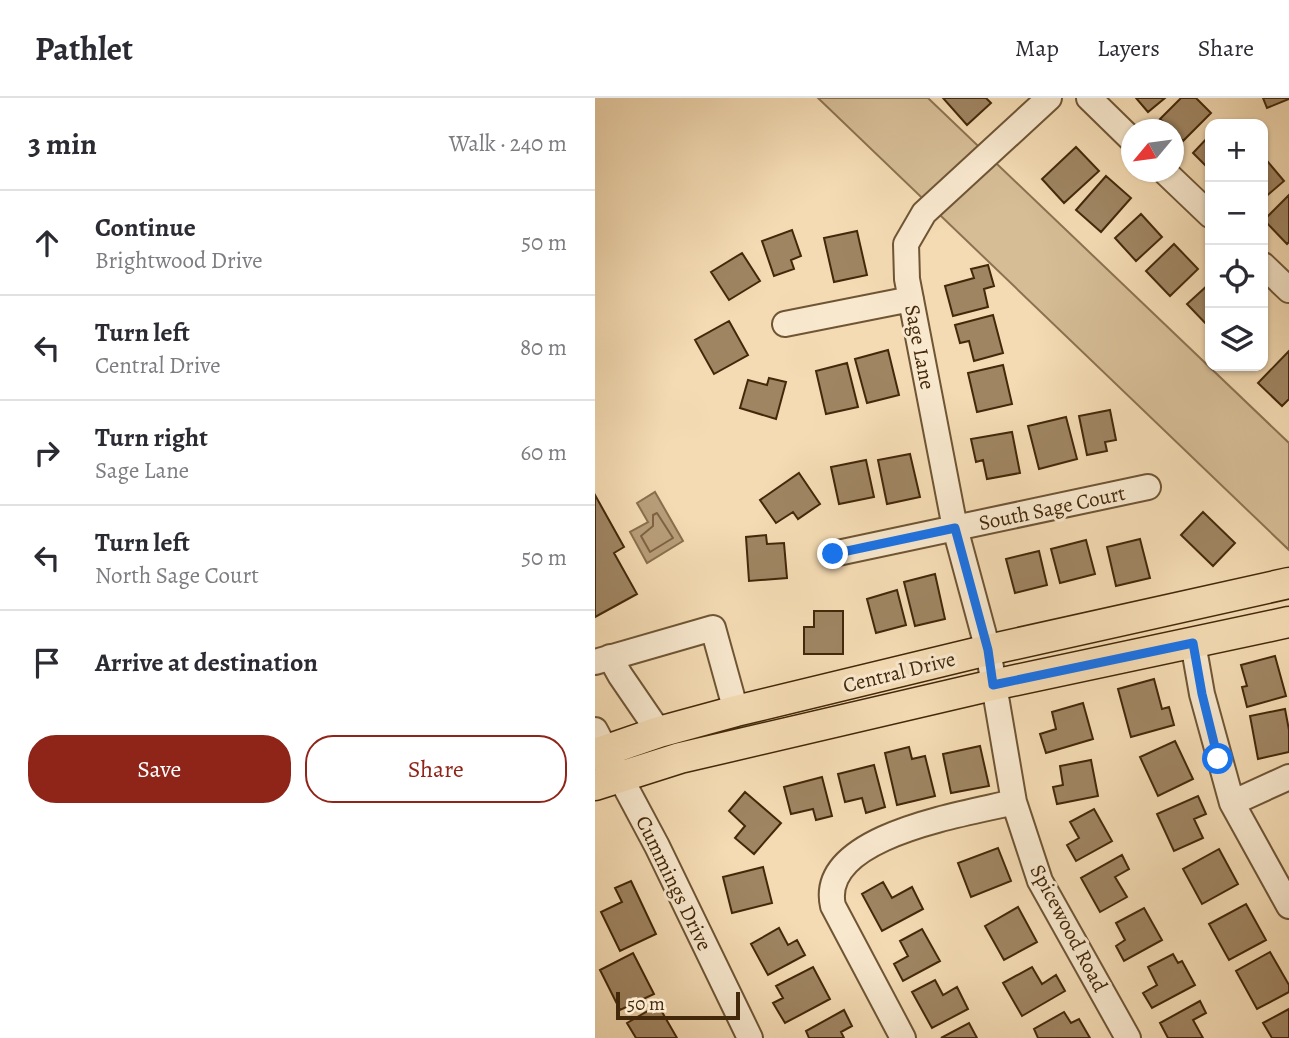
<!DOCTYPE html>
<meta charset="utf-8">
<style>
body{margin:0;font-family:Alegreya,serif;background:#f7f7f7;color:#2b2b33}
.controls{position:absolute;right:21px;top:21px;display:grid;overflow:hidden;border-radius:14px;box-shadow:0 2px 5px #0004}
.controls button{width:63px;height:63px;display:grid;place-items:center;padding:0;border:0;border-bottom:2px solid #e1e1e2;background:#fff;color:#2b2b33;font:35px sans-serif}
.compass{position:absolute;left:526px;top:21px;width:63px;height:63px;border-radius:50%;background:#fff;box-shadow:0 2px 5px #0004;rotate:241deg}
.scale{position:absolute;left:21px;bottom:18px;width:124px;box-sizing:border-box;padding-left:7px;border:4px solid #43280a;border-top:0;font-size:19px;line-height:24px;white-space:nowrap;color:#43280a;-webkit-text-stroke:5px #f8e8ce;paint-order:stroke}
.stop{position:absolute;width:21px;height:21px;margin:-16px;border:5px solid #1a73e8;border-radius:50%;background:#fff}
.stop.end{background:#1a73e8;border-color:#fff;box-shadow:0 2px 7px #0008}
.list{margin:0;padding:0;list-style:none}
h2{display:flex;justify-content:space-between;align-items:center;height:91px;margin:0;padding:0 28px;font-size:30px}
h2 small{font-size:23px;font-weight:400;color:#7c7c81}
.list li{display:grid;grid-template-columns:46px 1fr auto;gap:21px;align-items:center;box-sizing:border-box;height:105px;padding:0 28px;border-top:2px solid #e1e1e2}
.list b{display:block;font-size:26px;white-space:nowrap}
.list p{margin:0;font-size:23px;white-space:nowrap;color:#7c7c81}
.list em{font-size:23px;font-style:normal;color:#7c7c81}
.actions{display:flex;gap:14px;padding:21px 28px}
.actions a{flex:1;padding:16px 0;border:2px solid #8f2418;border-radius:28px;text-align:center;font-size:24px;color:#8f2418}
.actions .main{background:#8f2418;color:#fff}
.icon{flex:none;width:38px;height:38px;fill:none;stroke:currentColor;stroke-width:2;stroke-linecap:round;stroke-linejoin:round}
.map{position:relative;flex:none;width:694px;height:940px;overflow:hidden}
header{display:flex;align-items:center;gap:42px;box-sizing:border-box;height:98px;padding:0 35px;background:#fff;border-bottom:2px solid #e1e1e2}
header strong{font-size:33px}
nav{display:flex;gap:38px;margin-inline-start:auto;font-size:24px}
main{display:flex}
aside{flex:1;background:#fff}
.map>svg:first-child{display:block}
</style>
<header>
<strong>Pathlet</strong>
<nav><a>Map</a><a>Layers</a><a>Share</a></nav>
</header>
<main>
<aside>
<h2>3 min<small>Walk · 240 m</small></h2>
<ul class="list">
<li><svg class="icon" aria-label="ahead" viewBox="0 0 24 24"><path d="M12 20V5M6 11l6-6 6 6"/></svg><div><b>Continue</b><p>Brightwood Drive</p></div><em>50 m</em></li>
<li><svg class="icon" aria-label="left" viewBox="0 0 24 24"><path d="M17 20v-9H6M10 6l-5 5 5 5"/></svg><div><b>Turn left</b><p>Central Drive</p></div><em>80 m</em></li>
<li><svg class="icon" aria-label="right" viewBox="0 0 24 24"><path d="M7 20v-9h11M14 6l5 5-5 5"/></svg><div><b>Turn right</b><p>Sage Lane</p></div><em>60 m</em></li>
<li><svg class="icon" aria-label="left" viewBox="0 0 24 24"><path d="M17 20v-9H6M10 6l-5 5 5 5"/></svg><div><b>Turn left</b><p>North Sage Court</p></div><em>50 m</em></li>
<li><svg class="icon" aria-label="arrive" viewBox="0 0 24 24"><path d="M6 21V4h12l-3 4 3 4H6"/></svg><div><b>Arrive at destination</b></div></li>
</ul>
<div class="actions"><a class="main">Save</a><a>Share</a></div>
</aside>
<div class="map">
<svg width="694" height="940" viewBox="0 0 694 940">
<rect width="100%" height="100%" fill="#f4dbb3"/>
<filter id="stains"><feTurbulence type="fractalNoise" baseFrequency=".00286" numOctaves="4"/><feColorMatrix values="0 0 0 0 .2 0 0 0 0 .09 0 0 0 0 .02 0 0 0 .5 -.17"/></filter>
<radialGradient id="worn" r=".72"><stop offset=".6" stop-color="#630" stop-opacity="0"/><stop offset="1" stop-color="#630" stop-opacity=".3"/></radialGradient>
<path fill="#d6bd96" stroke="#8c7250" stroke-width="2" d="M223 0H333L694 345V452Z"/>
<path fill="#b89e7a" stroke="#896f4d" stroke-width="2" d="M60 394 88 443 52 465 35 434 53 424 42 405Z"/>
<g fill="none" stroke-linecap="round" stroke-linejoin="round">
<path stroke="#7e6342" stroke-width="2" d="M62 415 78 440 55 454 46 438 58 428V417Z"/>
</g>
<path fill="#9f8562" stroke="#43280a" stroke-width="2" d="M348 0H391L396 5 372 27Z
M541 0H570L553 14Z
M586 0H601L616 15 588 43 565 21Z
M668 0H694V1L672 10Z
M615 37V72L598 55Z
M481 49 504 73 469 105 447 81Z
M668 58 689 83 668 101Z
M511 78 536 100 506 134 481 112Z
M694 97V144L692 146 669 122Z
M546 116 567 139 541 163 520 140Z
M197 132 206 158 196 162 199 171 179 178 167 143Z
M262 133 272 177 239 184 229 140Z
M579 146 603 171 575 198 551 173Z
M147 155 165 183 134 202 116 174Z
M393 167 399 188 389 191 393 209 358 218 350 188 379 180 376 171Z
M613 187 615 189V230L592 206Z
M398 217 408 255 379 263 374 243 365 245 360 227Z
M134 223 153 257 119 276 100 242Z
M293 252 304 297 272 305 260 261Z
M694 253V301L687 308 663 285Z
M252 265 263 309 231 316 221 273Z
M408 267 417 306 382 314 373 275Z
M174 280 191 284 181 321 145 310 153 282 172 287Z
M515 312 521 342 510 344 512 353 492 357 484 318Z
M471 319 482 361 444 371 433 328Z
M417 334 425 375 392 381 388 362 381 364 376 341Z
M315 356 325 399 292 406 283 362Z
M271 362 279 399 244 406 236 369Z
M204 375 225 406 203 421 198 414 181 425 165 402Z
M0 397 29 449 19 455 42 496 0 519Z
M608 414 640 445 618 468 586 437Z
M171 437 172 446 189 445 192 480 154 483 151 439Z
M545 441 555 480 521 488 512 449Z
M491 442 500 476 465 485 456 451Z
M444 453 452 487 420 495 411 461Z
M340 476 350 521 320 528 309 484Z
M302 492 311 527 281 535 272 501Z
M219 513H248V556H209V529H219Z
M680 558 691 598 652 609 647 589 652 588 646 567Z
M559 581 567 611 574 609 579 627 536 639 523 591Z
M488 605 498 641 451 655 445 636 461 631 457 614Z
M690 611 694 632V654L663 661 655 618Z
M580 643 598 681 563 698 545 659Z
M385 648 394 688 356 695 348 656Z
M314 649 317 661 330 658 340 698 302 707 290 655Z
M496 662 503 698 462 706 458 689 468 687 465 668Z
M279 667 290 709 271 715 267 700 250 704 243 676Z
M227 679 237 718 221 722 218 711 196 716 189 689Z
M150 694 186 725 159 756 140 740 150 728 134 713Z
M603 698 611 716 599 721 608 740 579 753 562 716Z
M499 711 517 743 481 763 472 747 484 740 475 724Z
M403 750 416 783 376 799 363 765Z
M624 751 643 786 607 806 588 771Z
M527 757 534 771 520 779 532 799 505 814 486 780Z
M168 769 177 805 137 815 128 779Z
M36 783 61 836 25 853 6 814 27 804 20 790Z
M288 784 297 800 317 789 328 811 287 833 267 796Z
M651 806 671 842 634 862 614 826Z
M423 809 442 844 409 862 390 828Z
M549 810 567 842 529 863 521 848 530 842 521 825Z
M184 830 193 847 202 842 210 857 173 877 156 846Z
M327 831 345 863 308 883 299 866 313 858 305 843Z
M675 854 694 887V894L662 911 641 873Z
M38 855 59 896 25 912 5 872Z
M578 856 583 865 587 863 600 887 557 910 548 895 562 887 553 869Z
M218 869 235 901 190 925 178 905 188 900 181 888Z
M437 869 447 886 461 877 470 893 427 918 408 885Z
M340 882 348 897 362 889 373 911 337 930 317 894Z
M605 903 611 915 598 922 608 940H573L565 925Z
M63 907 82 940H41L32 925Z
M694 911V940H677L668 925Z
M249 912 257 928 246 934 249 940H214L211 933Z
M469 914 476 925 484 921 495 940H443L439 931Z
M374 925 382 940H346Z"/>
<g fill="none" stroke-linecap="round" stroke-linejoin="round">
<defs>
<path id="minor" d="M454 0 329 115 311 146 312 181 360 430 393 552 419 704 445 783 533 940
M494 0 536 41
M570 74 615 117
M668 167 694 192
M190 226 316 201
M238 456 553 389
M598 545 607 596 637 705 694 808
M15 559 25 577 64 634
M0 564 118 530 141 613
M0 632 62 748 155 940
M637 705 694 679
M308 940 238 808C222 737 372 716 419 704"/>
<path id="major" d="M0 656 64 634 141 613 393 552 694 485
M0 687 85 660 398 587 694 524"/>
</defs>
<use href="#minor" stroke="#6f5534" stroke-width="28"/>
<use href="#major" stroke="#43280a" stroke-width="33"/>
<use href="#minor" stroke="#f8e8ce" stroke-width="24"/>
<use href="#major" stroke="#f4dbb3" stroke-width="30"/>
</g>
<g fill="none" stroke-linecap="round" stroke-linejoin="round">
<path stroke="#1a73e8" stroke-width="9" d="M238 456 360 430 393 552 398 587 598 545 607 596 623 661"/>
</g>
<g text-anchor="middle" stroke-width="6" stroke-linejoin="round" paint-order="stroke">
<g font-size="21" fill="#43280a" stroke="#f8e8ce">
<text transform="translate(325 249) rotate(79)" y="7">Sage Lane</text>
<text transform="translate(457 410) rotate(-12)" y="7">South Sage Court</text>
<text transform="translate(304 574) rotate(-14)" y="7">Central Drive</text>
<text transform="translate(79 785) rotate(64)" y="7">Cummings Drive</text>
<text transform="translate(474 830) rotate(62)" y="7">Spicewood Road</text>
</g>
</g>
<rect width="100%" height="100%" filter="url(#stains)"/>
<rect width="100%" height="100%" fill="url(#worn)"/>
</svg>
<div class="controls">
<button>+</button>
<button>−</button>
<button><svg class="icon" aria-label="locate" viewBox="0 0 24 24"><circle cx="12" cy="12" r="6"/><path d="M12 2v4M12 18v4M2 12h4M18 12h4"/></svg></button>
<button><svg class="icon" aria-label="layers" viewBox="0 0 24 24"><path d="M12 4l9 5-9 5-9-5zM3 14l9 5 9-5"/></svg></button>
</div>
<svg class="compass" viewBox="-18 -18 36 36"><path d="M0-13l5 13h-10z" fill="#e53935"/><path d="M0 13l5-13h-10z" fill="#7c7c81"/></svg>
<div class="scale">50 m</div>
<div class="stop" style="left:623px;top:661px"></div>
<div class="stop end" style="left:238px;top:456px"></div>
</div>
</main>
